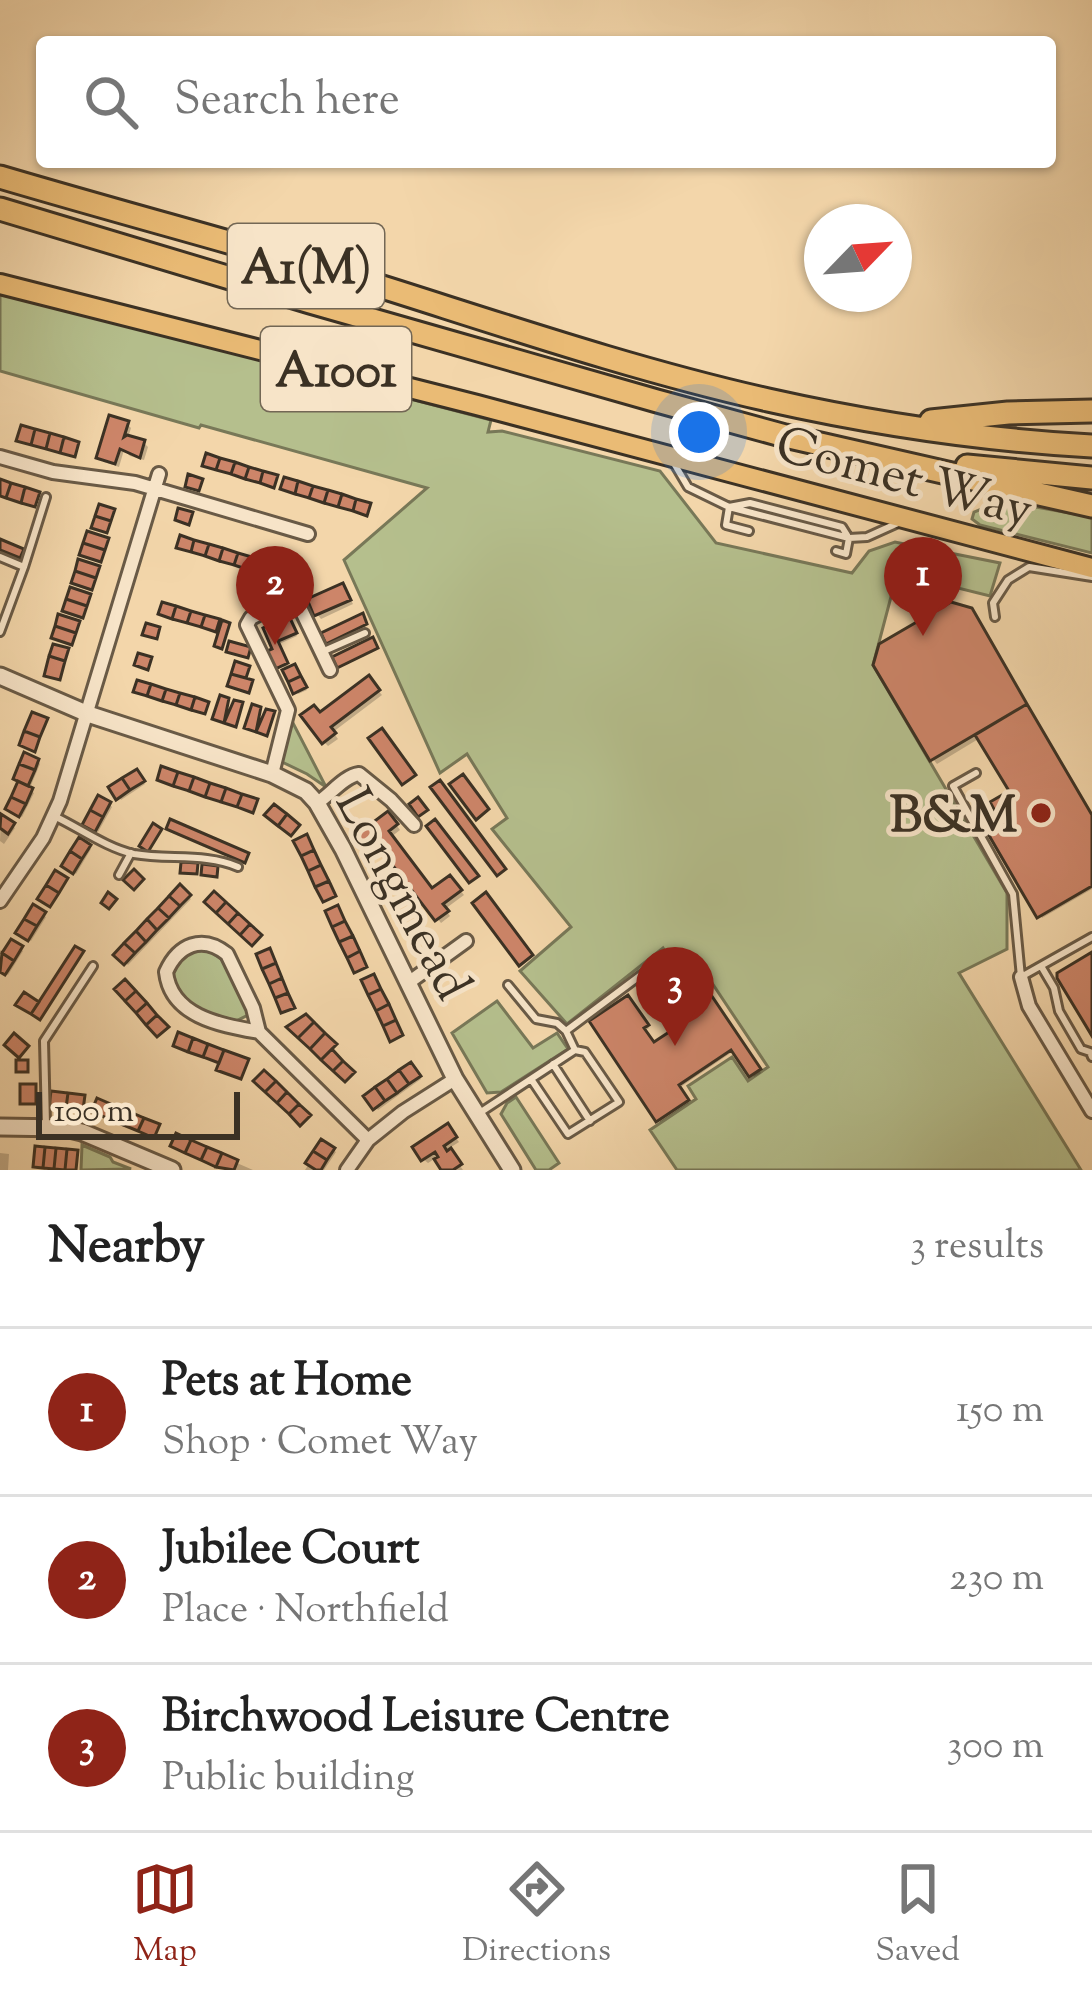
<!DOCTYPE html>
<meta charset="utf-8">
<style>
body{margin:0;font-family:"Sorts Mill Goudy",serif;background:#f2f2f2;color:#222}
.compass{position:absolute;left:804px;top:204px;width:108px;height:108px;border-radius:50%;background:#fff;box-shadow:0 3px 9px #0004;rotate:65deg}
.scale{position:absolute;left:36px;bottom:30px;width:204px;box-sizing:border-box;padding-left:12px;border:6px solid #3b3124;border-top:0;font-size:33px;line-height:42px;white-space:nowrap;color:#3b3124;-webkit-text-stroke:9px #f7e4c8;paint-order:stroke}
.you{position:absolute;left:699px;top:432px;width:42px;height:42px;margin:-30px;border:9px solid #fff;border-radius:50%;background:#1a73e8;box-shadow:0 0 0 18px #1a73e833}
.badge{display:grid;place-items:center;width:78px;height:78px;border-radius:50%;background:#8f2418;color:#fff;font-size:39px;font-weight:700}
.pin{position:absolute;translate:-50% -99px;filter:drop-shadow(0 3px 6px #0008)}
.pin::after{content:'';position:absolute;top:63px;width:42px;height:36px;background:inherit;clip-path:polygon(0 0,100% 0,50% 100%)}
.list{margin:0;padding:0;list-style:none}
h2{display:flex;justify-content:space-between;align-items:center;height:156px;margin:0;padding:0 48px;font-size:51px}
h2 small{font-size:39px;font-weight:400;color:#767676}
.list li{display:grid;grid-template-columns:78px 1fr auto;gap:36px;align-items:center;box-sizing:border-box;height:168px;padding:0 48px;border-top:3px solid #e0e0e0}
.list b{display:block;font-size:45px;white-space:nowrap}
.list p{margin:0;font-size:39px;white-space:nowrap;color:#767676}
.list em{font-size:39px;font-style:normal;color:#767676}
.icon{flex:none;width:66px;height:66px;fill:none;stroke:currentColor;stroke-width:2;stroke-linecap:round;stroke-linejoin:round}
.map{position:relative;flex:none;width:1092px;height:1170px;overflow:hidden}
.search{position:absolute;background:#fff;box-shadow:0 3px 9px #0004;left:36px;right:36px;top:36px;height:132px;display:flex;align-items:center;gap:30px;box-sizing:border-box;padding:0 42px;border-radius:12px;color:#767676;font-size:45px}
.sheet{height:660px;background:#fff}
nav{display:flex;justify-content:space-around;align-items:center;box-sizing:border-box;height:168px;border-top:3px solid #e0e0e0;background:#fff;font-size:33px;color:#767676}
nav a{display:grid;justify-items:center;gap:6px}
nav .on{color:#8f2418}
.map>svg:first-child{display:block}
</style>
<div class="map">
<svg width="1092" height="1170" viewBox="0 0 1092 1170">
<rect width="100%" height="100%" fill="#f3d6aa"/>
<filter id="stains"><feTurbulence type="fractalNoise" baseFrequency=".00167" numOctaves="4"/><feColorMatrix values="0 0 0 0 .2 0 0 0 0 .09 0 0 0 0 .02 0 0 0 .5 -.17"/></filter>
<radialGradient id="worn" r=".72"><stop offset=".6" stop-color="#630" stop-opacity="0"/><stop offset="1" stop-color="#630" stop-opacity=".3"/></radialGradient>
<path fill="#b5bf8d" stroke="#787858" stroke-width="3" d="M0 292 491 420 488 432 502 431 660 471 716 543 852 573 869 551 895 542 1000 563 990 596 918 578 892 593 873 665 1007 893V949L959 973 1081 1170H677L650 1130 696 1099 688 1086 732 1057 748 1081 768 1067 702 968 683 979 663 948 567 1024 520 971 571 927 492 829 507 818 467 754 440 773 344 560 427 488 201 425 199 428 0 371Z
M1002 501 1092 517V553L980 525 972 519 974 512Z
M290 720 292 721 326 787 307 774 280 761Z
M196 949C230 952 236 981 247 1009L248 1015 236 1021C222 1016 199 1013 187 1005 163 988 172 958 196 949Z
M497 1001 533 1048 557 1033 568 1049 501 1092 487 1093 452 1033Z
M516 1097 559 1163 549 1170H536L501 1114 507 1103Z
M82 1145 110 1157 113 1162 131 1169 81 1170Z"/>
<path fill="#0003" d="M127 424 131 428 128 438 144 443 148 447 144 460 130 456 124 450 119 467 104 462 99 457Z
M343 586 353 604 321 619 317 614Z
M975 616 1092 818V889L1042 918 999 812 1013 793 980 738 937 764 933 759Z
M291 622 297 636 279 644 290 670H297L307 690 298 694 284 667 279 669 277 667 276 650 267 629Z
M368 679 382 695 333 732 338 739 328 746 324 742 320 715Z
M38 761 40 764 29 790 34 793 22 817 10 811Z
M136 773 145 784 121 800 112 788Z
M110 805 112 807 98 832 88 827Z
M1 818 15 828 4 844 0 841Z
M392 819 400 830 391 837 432 892 454 883 464 895 445 909 450 916 441 923 381 844 373 850 360 835Z
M80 841 91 849 76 874 65 865Z
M180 888 191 899 128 965 118 955Z
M34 908 46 917 31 941 19 933Z
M12 943 23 951 8 975 0 970V961Z
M699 981 761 1073 754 1077 735 1050 679 1088 689 1103 660 1122 593 1022 628 998 649 1028 644 1031 654 1046 705 1011Z
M411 1066 421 1079 378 1110 368 1097Z
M451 1131 459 1142 448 1149 463 1170H445L436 1158 428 1163 423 1159Z
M177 1137 253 1170H226L176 1148Z
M322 1143 336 1152 324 1170H305Z
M0 1153 9 1154 8 1170H0Z"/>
<path fill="#cd8569" stroke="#3b3124" stroke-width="3" d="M109 415 129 421 124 437 127 435 145 440 140 458 120 449 115 464 96 458Z
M21 425 35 429 31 445 16 441Z
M35 429 50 433 46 449 31 445Z
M50 433 64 437 60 453 46 449Z
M64 437 79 442 75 457 60 453Z
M206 453 220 458 216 470 202 466Z
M220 458 235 462 231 474 216 470Z
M235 462 249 467 245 479 231 474Z
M249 467 263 471 260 483 245 479Z
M263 471 278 475 274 488 260 483Z
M188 474 203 479 199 491 185 487Z
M284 477 298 481 295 494 280 489Z
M0 479 11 483 6 498 0 496Z
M298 481 313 486 309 498 295 494Z
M11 483 25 487 21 503 6 498Z
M313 486 328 490 324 503 309 498Z
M25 487 40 492 35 507 21 503Z
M328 490 342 494 338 507 324 503Z
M342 494 356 499 353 511 338 507Z
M356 499 371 503 367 516 353 511Z
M99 504 115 509 111 521 95 516Z
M178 508 193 512 189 525 175 520Z
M95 516 111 521 107 533 91 528Z
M87 531 109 538 105 550 83 543Z
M180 535 194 540 191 552 176 548Z
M0 539 24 549 20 558 0 550Z
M194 540 209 544 205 556 191 552Z
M83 543 105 550 101 562 79 555Z
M209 544 223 548 219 561 205 556Z
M223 548 238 553 234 565 219 561Z
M238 553 252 557 249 570 234 565Z
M252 557 267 562 263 574 249 570Z
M78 559 100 566 96 578 75 571Z
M267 562 281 566 277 578 263 574Z
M281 566 295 570 292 583 277 578Z
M75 571 96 578 92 590 71 583Z
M343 583 351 600 314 616 307 599Z
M70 587 91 594 87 606 66 599Z
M66 599 87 606 83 618 62 611Z
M162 602 176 606 172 619 158 614Z
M951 602 972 608 1027 704 930 761 873 665 879 644Z
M176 606 191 611 187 623 172 619Z
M191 611 205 615 201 627 187 623Z
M363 613 367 624 326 644 321 633Z
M58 614 80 621 76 633 55 626Z
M205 615 220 619 216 632 201 627Z
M289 616 297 633 278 641 288 663 275 669 267 651 272 649 263 628Z
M222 620 230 623 222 649 214 646Z
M146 623 160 627 157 639 142 635Z
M55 626 76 633 72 645 51 638Z
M373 637 378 648 337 668 332 657Z
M229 641 251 647 248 658 226 652Z
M53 644 69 648 65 661 49 656Z
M138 653 152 657 148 670 134 665Z
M49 656 65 661 60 680 44 676Z
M235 661 250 666 246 678 231 674Z
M295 664 301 676 288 682 282 670Z
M231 674 253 680 249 693 227 686Z
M369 675 380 690 331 727 336 733 322 744 300 715 314 705 320 712Z
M301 676 307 687 293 694 288 682Z
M137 680 151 684 147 696 133 692Z
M151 684 166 689 162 701 147 696Z
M166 689 180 693 176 705 162 701Z
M180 693 195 697 191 710 176 705Z
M220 695 229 698 224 723 212 719Z
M195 697 209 702 205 714 191 710Z
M234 700 243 702 236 727 224 723Z
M252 704 261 707 256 732 244 728Z
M1027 704 1092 815V886L1037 918 980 820 995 811 990 802 1009 791 975 735Z
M266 709 275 711 267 736 256 732Z
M32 712 48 718 40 737 24 731Z
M382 728 416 775 402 785 368 738Z
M24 731 40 737 35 752 19 745Z
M24 752 39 759 35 770 19 764Z
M19 764 35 770 28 786 13 779Z
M161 766 178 772 173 786 157 780Z
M137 769 145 781 130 790 122 778Z
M178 772 194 777 189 791 173 786Z
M463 774 489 809 476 820 449 784Z
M194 777 210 783 205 797 189 791Z
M122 778 130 790 116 800 108 787Z
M440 780 506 869 497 876 430 787Z
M18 781 33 788 26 804 11 797Z
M210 783 226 788 221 802 205 797Z
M226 788 242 794 237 807 221 802Z
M242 794 258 799 253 813 237 807Z
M98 795 111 802 103 817 90 810Z
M11 797 26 804 19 817 5 809Z
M418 797 428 810 418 817 409 804Z
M274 804 287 814 278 826 264 815Z
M90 810 103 817 95 832 82 825Z
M388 811 398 824 389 831 432 888 450 875 462 890 443 904 449 911 435 921 375 842 366 848 356 835Z
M1 814 15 823 8 834 0 828Z
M287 814 300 825 291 836 278 826Z
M170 819 249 853 245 863 166 829Z
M435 819 479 876 469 883 426 826Z
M153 823 162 829 148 852 139 846Z
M307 834 314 850 301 856 293 841Z
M79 837 91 845 82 859 70 851Z
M314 850 321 865 308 871 301 856Z
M70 851 82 859 73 874 61 866Z
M181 862 198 863 197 874 180 873Z
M202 864 218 866 217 877 201 875Z
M321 865 329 881 315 887 308 871Z
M134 869 144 879 134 890 123 880Z
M55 870 68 878 59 893 46 885Z
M329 881 336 896 323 902 315 887Z
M180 884 191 895 180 906 169 896Z
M46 885 59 893 50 907 37 899Z
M214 891 226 902 216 913 204 902Z
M108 892 117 899 109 909 101 903Z
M486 892 533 955 519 966 472 903Z
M169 896 180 906 169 918 158 908Z
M226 902 238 913 228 924 216 913Z
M33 904 46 912 37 926 24 919Z
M338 905 345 921 332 927 325 911Z
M158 908 169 918 157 930 147 919Z
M238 913 250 924 240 935 228 924Z
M24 919 37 926 28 941 15 933Z
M147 919 157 930 146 942 136 931Z
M345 921 353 936 339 942 332 927Z
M250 924 262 935 252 946 240 935Z
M136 931 146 942 135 953 124 943Z
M353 936 360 951 347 958 339 942Z
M11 939 23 946 14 961 2 953Z
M124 943 135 953 124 965 113 955Z
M75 946 84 951 40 1020 31 1014Z
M270 948 276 963 262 969 256 954Z
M360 951 367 967 354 973 347 958Z
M1092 952V1036L1057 978V973Z
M2 953 14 961 5 975 0 972Z
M276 963 282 978 269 984 262 969Z
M374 974 381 989 368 995 361 980Z
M699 977 761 1069 749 1077 731 1050 679 1085 689 1100 656 1122 589 1021 628 995 649 1025 644 1028 654 1042 701 1011 685 986Z
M282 978 288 993 275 998 269 984Z
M125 979 136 991 125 1001 114 989Z
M381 989 389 1004 376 1011 368 995Z
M136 991 147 1003 136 1013 125 1001Z
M24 992 39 1002 31 1014 15 1005Z
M288 993 295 1008 281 1013 275 998Z
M147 1003 157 1015 146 1025 136 1013Z
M389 1004 396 1020 383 1026 376 1011Z
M306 1014 314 1022 298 1038 286 1027Z
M157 1015 169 1027 157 1037 146 1025Z
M396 1020 403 1035 390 1042 383 1026Z
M314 1022 325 1033 310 1049 298 1038Z
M178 1032 193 1038 188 1052 173 1046Z
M14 1033 29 1046 19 1058 4 1045Z
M325 1033 337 1044 321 1060 310 1049Z
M193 1038 208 1044 203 1057 188 1052Z
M208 1044 224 1050 219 1063 203 1057Z
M332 1049 343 1061 333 1071 321 1060Z
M224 1050 249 1059 241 1079 216 1070Z
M16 1060H28V1072H16Z
M343 1061 355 1072 345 1082 333 1071Z
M411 1062 421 1076 409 1084 399 1070Z
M264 1070 276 1081 265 1092 253 1081Z
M399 1070 409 1084 397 1093 387 1079Z
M387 1079 397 1093 385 1101 375 1087Z
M276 1081 287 1092 277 1103 265 1092Z
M20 1084H36V1104H20Z
M375 1087 385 1101 373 1110 363 1096Z
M51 1091 68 1093 66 1108 49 1106Z
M287 1092 299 1104 289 1114 277 1103Z
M68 1093 85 1095 83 1110 66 1108Z
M97 1098 113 1105 107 1118 91 1112Z
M299 1104 311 1115 300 1126 289 1114Z
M113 1105 128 1111 123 1125 107 1118Z
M128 1111 144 1118 138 1131 123 1125Z
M144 1118 160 1124 154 1138 138 1131Z
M448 1123 457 1137 444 1146 447 1151 451 1148 462 1164 453 1170H441L434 1159 438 1157 435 1152 421 1161 412 1147Z
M176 1133 191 1140 185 1153 170 1146Z
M321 1139 335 1148 327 1160 313 1151Z
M191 1140 207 1147 201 1160 185 1153Z
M35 1146 45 1147 43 1168 33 1167Z
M45 1147 56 1148 54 1169 43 1168Z
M207 1147 222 1153 216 1167 201 1160Z
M56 1148 67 1149 65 1170 54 1169Z
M67 1149 78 1150 76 1170H65Z
M313 1151 327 1160 321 1170H316L305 1163Z
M222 1153 238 1160 234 1170 216 1167Z"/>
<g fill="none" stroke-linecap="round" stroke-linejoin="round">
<defs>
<path id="service" d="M675 465 688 487 729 507 750 503 842 527 847 535
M749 531 726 525 729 507 849 538 867 537 898 523
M836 551 846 554 849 538
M0 557 24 567 0 632
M24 567 46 497
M995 617 993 603 1008 580 1029 567 1092 577
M324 651 365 633
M976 773 953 786 1013 894 1021 977 1092 937
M56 817C81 829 107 848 134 854 169 860 206 853 238 867
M119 875 131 853
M1041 966 1054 988 1059 1011 1081 1049 1090 1052 1092 1057
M508 985 536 1019 557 1023 566 1031
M553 1064 590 1121
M531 1079 568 1134 619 1102 585 1052 575 1050 566 1031 645 972 665 1003
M478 1114 575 1050
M46 1124 44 1041 93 966"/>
<path id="minor" d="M0 457 53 472 135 483 308 534
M272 774 288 710 247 625 251 618 294 595 330 670
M317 803C330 795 344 776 359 774L391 800 414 825
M0 901 43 838 60 801 159 474
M1021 977 1029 1006 1092 1111
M408 983 466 941
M259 1032 253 1008 227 954C202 934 178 945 166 972 171 1017 221 1025 259 1032L368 1140
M347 1170 368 1140 403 1112 455 1079"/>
<path id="tertiary" d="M0 676 88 714 272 774 306 791 317 803 343 849 455 1079 512 1170
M0 1127 65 1128 82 1132 172 1170"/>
<path id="primary" d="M0 284 477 405 1092 568"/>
<path id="motorway" d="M0 177C125 214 251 247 376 285 506 326 635 370 768 400 875 424 983 440 1092 446
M0 209 310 302 657 401 785 436 1092 506
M931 421 1008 413 1092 411
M967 466 1092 478"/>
</defs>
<use href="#service" stroke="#695a46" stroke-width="12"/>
<use href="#minor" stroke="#695a46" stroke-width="18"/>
<use href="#tertiary" stroke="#695a46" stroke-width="21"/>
<use href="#primary" stroke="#3b3124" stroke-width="24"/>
<use href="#motorway" stroke="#3b3124" stroke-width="27"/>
<use href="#service" stroke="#f7e4c8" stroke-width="6"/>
<use href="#minor" stroke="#f7e4c8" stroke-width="12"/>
<use href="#tertiary" stroke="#f7e4c8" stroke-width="15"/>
<use href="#primary" stroke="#eabb75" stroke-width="18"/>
<use href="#motorway" stroke="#eabb75" stroke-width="21"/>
</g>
<circle fill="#8f2418" stroke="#f7e4c8" stroke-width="4.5" cx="1041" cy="813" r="12"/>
<g text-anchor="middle" stroke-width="10" stroke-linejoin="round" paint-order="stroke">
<g fill="#f7e4c8" stroke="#736755" stroke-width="3">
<rect x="228" y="224" width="156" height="84" rx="9"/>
<rect x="261" y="327" width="150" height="84" rx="9"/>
</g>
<g font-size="48" font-weight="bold" fill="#3b3124">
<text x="306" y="283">A1(M)</text>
<text x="336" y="386">A1001</text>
</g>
<g font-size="51" fill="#3b3124" stroke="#f7e4c8">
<text transform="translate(905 475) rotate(15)" y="18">Comet Way</text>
<text transform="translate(405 893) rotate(62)" y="18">Longmead</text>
</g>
<g font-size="51" font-weight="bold" fill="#3b3124" stroke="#f7e4c8" text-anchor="end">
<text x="1017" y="831">B&amp;M</text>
</g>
</g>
<rect width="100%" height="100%" filter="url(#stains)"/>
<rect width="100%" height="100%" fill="url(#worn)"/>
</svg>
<svg class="compass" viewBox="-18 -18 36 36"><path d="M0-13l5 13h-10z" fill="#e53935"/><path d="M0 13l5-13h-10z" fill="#767676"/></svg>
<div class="scale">100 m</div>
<div class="you"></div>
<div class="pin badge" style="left:923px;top:636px">1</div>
<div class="pin badge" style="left:275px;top:645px">2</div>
<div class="pin badge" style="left:675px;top:1046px">3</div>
<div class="search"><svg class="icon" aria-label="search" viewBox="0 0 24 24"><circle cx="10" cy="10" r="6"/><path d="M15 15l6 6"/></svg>Search here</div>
</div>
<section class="sheet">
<h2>Nearby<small>3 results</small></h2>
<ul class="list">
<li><span class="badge">1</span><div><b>Pets at Home</b><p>Shop · Comet Way</p></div><em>150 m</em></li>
<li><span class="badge">2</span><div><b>Jubilee Court</b><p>Place · Northfield</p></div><em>230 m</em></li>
<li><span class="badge">3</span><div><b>Birchwood Leisure Centre</b><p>Public building</p></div><em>300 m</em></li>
</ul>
</section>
<nav>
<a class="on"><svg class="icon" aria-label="map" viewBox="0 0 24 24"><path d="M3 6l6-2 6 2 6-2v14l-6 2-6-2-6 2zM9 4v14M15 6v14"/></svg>Map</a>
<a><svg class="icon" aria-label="directions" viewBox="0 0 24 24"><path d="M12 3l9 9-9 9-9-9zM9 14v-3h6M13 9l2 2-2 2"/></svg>Directions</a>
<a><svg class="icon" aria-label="saved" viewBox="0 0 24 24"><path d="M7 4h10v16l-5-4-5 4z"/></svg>Saved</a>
</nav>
